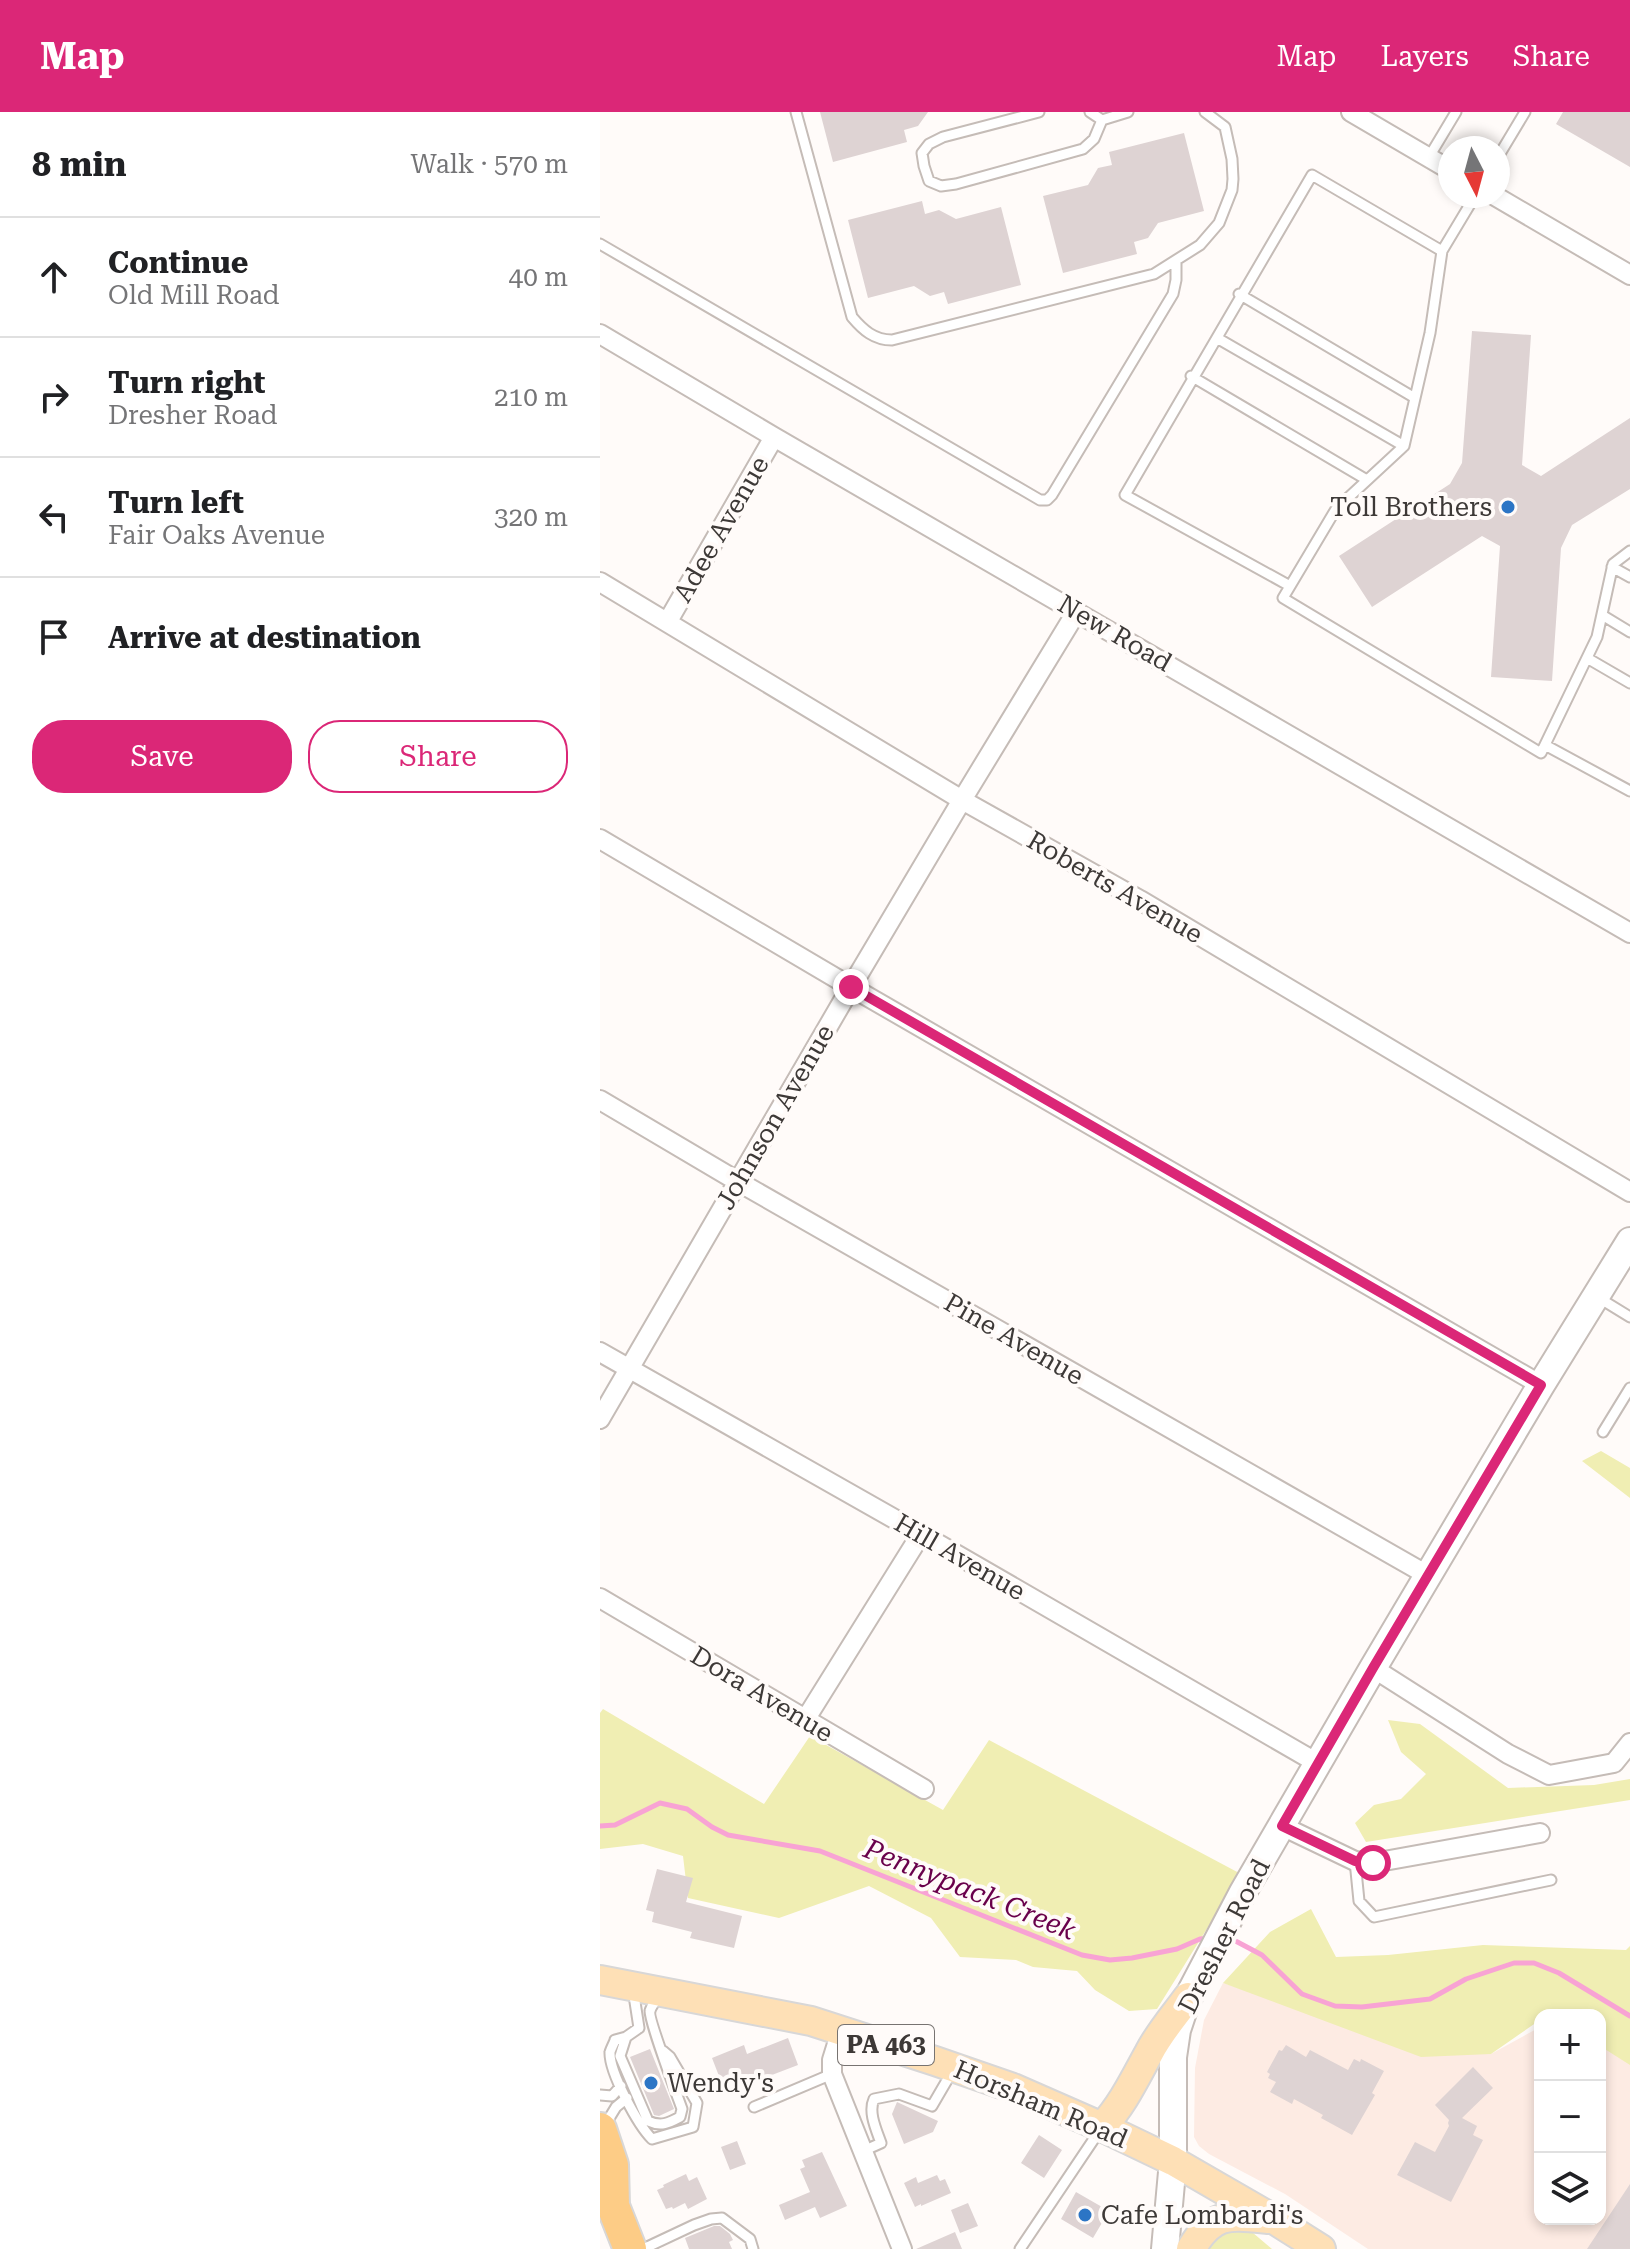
<!DOCTYPE html>
<meta charset="utf-8">
<style>
body{margin:0;font-family:"Roboto Serif",serif;background:#f6f6f6;color:#202124}
.controls{position:absolute;right:24px;bottom:24px;display:grid;overflow:hidden;border-radius:16px;box-shadow:0 4px 12px #0003}
.controls button{width:72px;height:72px;display:grid;place-items:center;padding:0;border:0;border-bottom:2px solid #e0e0e0;background:#fff;color:#202124;font:40px sans-serif}
.compass{position:absolute;left:838px;top:24px;width:72px;height:72px;border-radius:50%;background:#fff;box-shadow:0 4px 12px #0003;rotate:174deg}
.stop{position:absolute;width:24px;height:24px;margin:-18px;border:6px solid #db2777;border-radius:50%;background:#fff}
.stop.end{background:#db2777;border-color:#fff;box-shadow:0 2px 8px #0008}
.list{margin:0;padding:0;list-style:none}
h2{display:flex;justify-content:space-between;align-items:center;height:104px;margin:0;padding:0 32px;font-size:34px}
h2 small{font-size:26px;font-weight:400;color:#757577}
.list li{display:grid;grid-template-columns:52px 1fr auto;gap:24px;align-items:center;box-sizing:border-box;height:120px;padding:0 32px;border-top:2px solid #e0e0e0}
.list b{display:block;font-size:30px;white-space:nowrap}
.list p{margin:0;font-size:26px;white-space:nowrap;color:#757577}
.list em{font-size:26px;font-style:normal;color:#757577}
.actions{display:flex;gap:16px;padding:24px 32px}
.actions a{flex:1;padding:18px 0;border:2px solid #db2777;border-radius:32px;text-align:center;font-size:28px;color:#db2777}
.actions .main{background:#db2777;color:#fff}
.icon{flex:none;width:44px;height:44px;fill:none;stroke:currentColor;stroke-width:2;stroke-linecap:round;stroke-linejoin:round}
.map{position:relative;flex:none;width:1030px;height:2137px;overflow:hidden}
header{display:flex;align-items:center;gap:48px;box-sizing:border-box;height:112px;padding:0 40px;background:#db2777;color:#fff}
header strong{font-size:38px}
nav{display:flex;gap:44px;margin-inline-start:auto;font-size:28px}
main{display:flex}
aside{flex:1;background:#fff}
.map>svg:first-child{display:block}
</style>
<header>
<strong>Map</strong>
<nav><a>Map</a><a>Layers</a><a>Share</a></nav>
</header>
<main>
<aside>
<h2>8 min<small>Walk · 570 m</small></h2>
<ul class="list">
<li><svg class="icon" aria-label="ahead" viewBox="0 0 24 24"><path d="M12 20V5M6 11l6-6 6 6"/></svg><div><b>Continue</b><p>Old Mill Road</p></div><em>40 m</em></li>
<li><svg class="icon" aria-label="right" viewBox="0 0 24 24"><path d="M7 20v-9h11M14 6l5 5-5 5"/></svg><div><b>Turn right</b><p>Dresher Road</p></div><em>210 m</em></li>
<li><svg class="icon" aria-label="left" viewBox="0 0 24 24"><path d="M17 20v-9H6M10 6l-5 5 5 5"/></svg><div><b>Turn left</b><p>Fair Oaks Avenue</p></div><em>320 m</em></li>
<li><svg class="icon" aria-label="arrive" viewBox="0 0 24 24"><path d="M6 21V4h12l-3 4 3 4H6"/></svg><div><b>Arrive at destination</b></div></li>
</ul>
<div class="actions"><a class="main">Save</a><a>Share</a></div>
</aside>
<div class="map">
<svg width="1030" height="2137" viewBox="0 0 1030 2137">
<rect width="100%" height="100%" fill="#fffbf9"/>
<path fill="#fdebe3" d="M623 1871 824 1937 891 1942 940 1915V2107H1000V1928L1030 1948V2137H768L685 2082 609 2042 599 2034 594 2025 595 1956 604 1908Z"/>
<path fill="#f0eeb3" d="M1001 1339 1030 1356V1386L982 1349Z
M3 1597 164 1692 210 1624 343 1698 389 1628 641 1762 557 1897 529 1899 495 1878 477 1859 433 1855 416 1848 360 1845 331 1806 269 1774 179 1806 88 1786 83 1744 43 1732 0 1737V1601Z
M788 1608 820 1612 908 1676 994 1673 1030 1667V1688L766 1730 755 1711 774 1693 801 1687 826 1662 801 1640Z
M711 1797 736 1845 788 1843 883 1833 1026 1838 1030 1834V1953L1000 1934V1903H953L950 1901 940 1903V1908L891 1942 821 1945 623 1871 670 1820Z
M646 2115 672 2137H601L610 2123Z"/>
<g fill="none" stroke-linecap="round" stroke-linejoin="round">
<path stroke="#f8a3d4" stroke-width="5" d="M0 1714 15 1713 60 1691 87 1697 112 1715 128 1723 220 1739 482 1843 510 1848 532 1846 577 1837 600 1827 611 1826
M628 1825 662 1843 702 1882 735 1894 762 1895 830 1887 866 1867 914 1851H934L959 1861 1030 1904"/>
</g>
<path fill="#ded3d3" d="M220 0H328L318 14 304 18 307 30 233 50Z
M963 0H1030V55L956 12Z
M584 21 604 99 558 111 548 126 534 130 537 142 463 161 443 84 488 73 498 56 512 53 509 40Z
M322 89 325 102 339 98 356 107 401 95 421 173 348 192 344 180 330 184 314 174 268 186 248 108Z
M872 219 931 223 922 353 941 364 1030 306V377L972 413 961 436 952 569 891 565 900 434 882 424 772 495 739 444 850 372 862 351Z
M57 1757 93 1766 86 1790 142 1804 134 1836 90 1826 92 1820 52 1810 54 1800 46 1798Z
M188 1926 198 1953 164 1966 162 1962 124 1977 112 1946 144 1933 147 1942Z
M686 1933 706 1945 710 1938 748 1958 754 1947 760 1950 761 1947 784 1959 772 1981 775 1983 752 2023 721 2006 723 2003 694 1987 692 1992 670 1980 676 1970 668 1966 670 1962 667 1960 679 1938 682 1939Z
M50 1937 74 1997 59 2004 54 2003 30 1945Z
M873 1955 893 1976 862 2006 877 2014 873 2023 883 2028 851 2090 797 2063 815 2030 835 2040 849 2014 848 2011 849 2008 835 1993Z
M297 1990 338 2009 333 2020 304 2032 292 2002Z
M439 2023 462 2038 444 2066 421 2051Z
M137 2029 146 2052 130 2058 121 2035Z
M222 2040 247 2094 220 2106 215 2095 185 2108 179 2093 210 2080 200 2057 205 2055 202 2048Z
M86 2062 89 2069 97 2065 107 2087 88 2097 85 2091 73 2097 72 2095 66 2097 57 2078 64 2075 63 2073Z
M337 2063 340 2069 345 2067 351 2081 321 2094V2092L315 2095 304 2071 316 2065 318 2071Z
M1030 2072V2137H987Z
M476 2080 509 2099 493 2126 461 2107Z
M368 2091 378 2114 360 2121 351 2098Z
M114 2114H120L130 2122 133 2128 129 2130 132 2137H89L85 2126Z
M355 2120 362 2137H316Z"/>
<g fill="none" stroke-linecap="round" stroke-linejoin="round">
<defs>
<path id="lane" d="M196 0 252 205C263 218 274 228 292 228L554 162 600 133 619 111 632 78 633 67 632 47 625 15 605 0
M439 0 343 25 329 32 322 41 324 54 329 69 341 74 356 72 483 37 494 27 502 8
M490 0 502 8 528 0
M829 45 856 0
M898 45 925 0
M875 84 842 139 830 221 804 334 736 397 683 486 941 641 997 525 1013 452 1030 439
M0 132 440 388H447L452 383 573 182 576 168V149
M639 182 815 286
M617 226 804 334
M591 264 767 368
M1012 455 1030 465
M690 474 525 383 712 63 842 139
M1002 503 1030 520
M987 546 1030 571
M945 633 1030 679
M999 1186 1030 1205
M1003 1320 1030 1276
M755 1749 759 1789 774 1805 951 1768
M33 1877 39 1916
M39 1916 26 1925 15 1928C15 1929 10 1939 10 1940 9 1960 38 2013 52 2027L93 2015 97 1991 70 1945 63 1939
M26 1925 20 1944 48 2009C61 2015 69 2011 80 2005L82 1997C77 1983 48 1906 50 1899 51 1894 57 1887 60 1883
M0 1983 12 1984 21 1974
M154 1995 232 1962
M5 2013 16 1995 27 1986
M263 2039 281 2031C276 2017 268 2000 274 1987L299 1982 332 1994 353 1958
M43 2137 94 2113 111 2107 122 2106 150 2127 153 2137
M420 2137 500 2018"/>
<path id="street" d="M751 0 850 58
M895 84 1030 163
M0 222 174 325 1030 821
M0 470 362 688 540 788 1030 1080
M68 509 174 325
M0 727 251 875 941 1273
M0 988 137 1069 829 1464
M0 1240 321 1422 719 1652
M0 1307 251 875 362 688 477 499
M0 1486 324 1677
M773 1556 908 1642 949 1663 1014 1651 1030 1631
M205 1608 321 1422
M682 1714 755 1749 773 1751 940 1721
M241 1919 232 1948V1962L302 2137"/>
<path id="secondary" d="M565 2137 573 2049V1945L577 1918 588 1885 643 1780 773 1556 941 1273 1030 1129"/>
<path id="primary" d="M0 1868 211 1909 335 1949 413 1976 502 2015 573 2049 675 2108 721 2137
M502 2015C523 1992 534 1968 549 1941 559 1921 575 1903 588 1885
M591 2137C613 2100 628 2103 668 2107"/>
<path id="highway" d="M0 2017 12 2053 13 2094
M0 2078 13 2094 30 2137"/>
</defs>
<use href="#lane" stroke="#c5bcb7" stroke-width="13"/>
<use href="#street" stroke="#c5bcb7" stroke-width="22"/>
<use href="#secondary" stroke="#c5bcb7" stroke-width="30"/>
<use href="#primary" stroke="#d8d7d7" stroke-width="32"/>
<use href="#highway" stroke="#d8d7d7" stroke-width="36"/>
<use href="#lane" stroke="#fff" stroke-width="9"/>
<use href="#street" stroke="#fff" stroke-width="18"/>
<use href="#secondary" stroke="#fff" stroke-width="26"/>
<use href="#primary" stroke="#fee0b6" stroke-width="28"/>
<use href="#highway" stroke="#fdcc86" stroke-width="32"/>
</g>
<g fill="none" stroke-linecap="round" stroke-linejoin="round">
<path stroke="#db2777" stroke-width="10" d="M251 875 941 1273 773 1556 682 1714 755 1749 773 1751"/>
</g>
<g fill="#2c75c5" stroke="#fffbf9" stroke-width="3">
<circle cx="908" cy="395" r="8"/>
<circle cx="51" cy="1971" r="8"/>
<circle cx="485" cy="2103" r="8"/>
</g>
<g text-anchor="middle" stroke-width="8" stroke-linejoin="round" paint-order="stroke">
<rect fill="#fffbf9" stroke="#777371" stroke-width="2" x="238" y="1913" width="96" height="40" rx="6"/>
<g font-size="24" font-weight="bold" fill="#3d3937">
<text x="286" y="1941">PA 463</text>
</g>
<g font-size="26" fill="#3d3937" stroke="#fffbf9" text-anchor="start">
<text x="892" y="404" text-anchor="end">Toll Brothers</text>
<text x="67" y="1980">Wendy's</text>
<text x="501" y="2112">Cafe Lombardi's</text>
</g>
<g font-size="26" fill="#3d3937" stroke="#fffbf9">
<text transform="translate(121 417) rotate(-60)" y="9">Adee Avenue</text>
<text transform="translate(515 521) rotate(30)" y="9">New Road</text>
<text transform="translate(515 775) rotate(30)" y="9">Roberts Avenue</text>
<text transform="translate(175 1005) rotate(-60)" y="9">Johnson Avenue</text>
<text transform="translate(414 1227) rotate(30)" y="9">Pine Avenue</text>
<text transform="translate(360 1445) rotate(30)" y="9">Hill Avenue</text>
<text transform="translate(162 1582) rotate(31)" y="9">Dora Avenue</text>
<text transform="translate(624 1824) rotate(-63)" y="9">Dresher Road</text>
<text transform="translate(441 1992) rotate(23)" y="9">Horsham Road</text>
</g>
<g font-size="28" font-style="italic" fill="#69014b" stroke="#fffbf9">
<text transform="translate(370 1777) rotate(22)" y="10">Pennypack Creek</text>
</g>
</g>
</svg>
<div class="controls">
<button>+</button>
<button>−</button>
<button><svg class="icon" aria-label="layers" viewBox="0 0 24 24"><path d="M12 4l9 5-9 5-9-5zM3 14l9 5 9-5"/></svg></button>
</div>
<svg class="compass" viewBox="-18 -18 36 36"><path d="M0-13l5 13h-10z" fill="#e53935"/><path d="M0 13l5-13h-10z" fill="#757577"/></svg>
<div class="stop" style="left:773px;top:1751px"></div>
<div class="stop end" style="left:251px;top:875px"></div>
</div>
</main>
